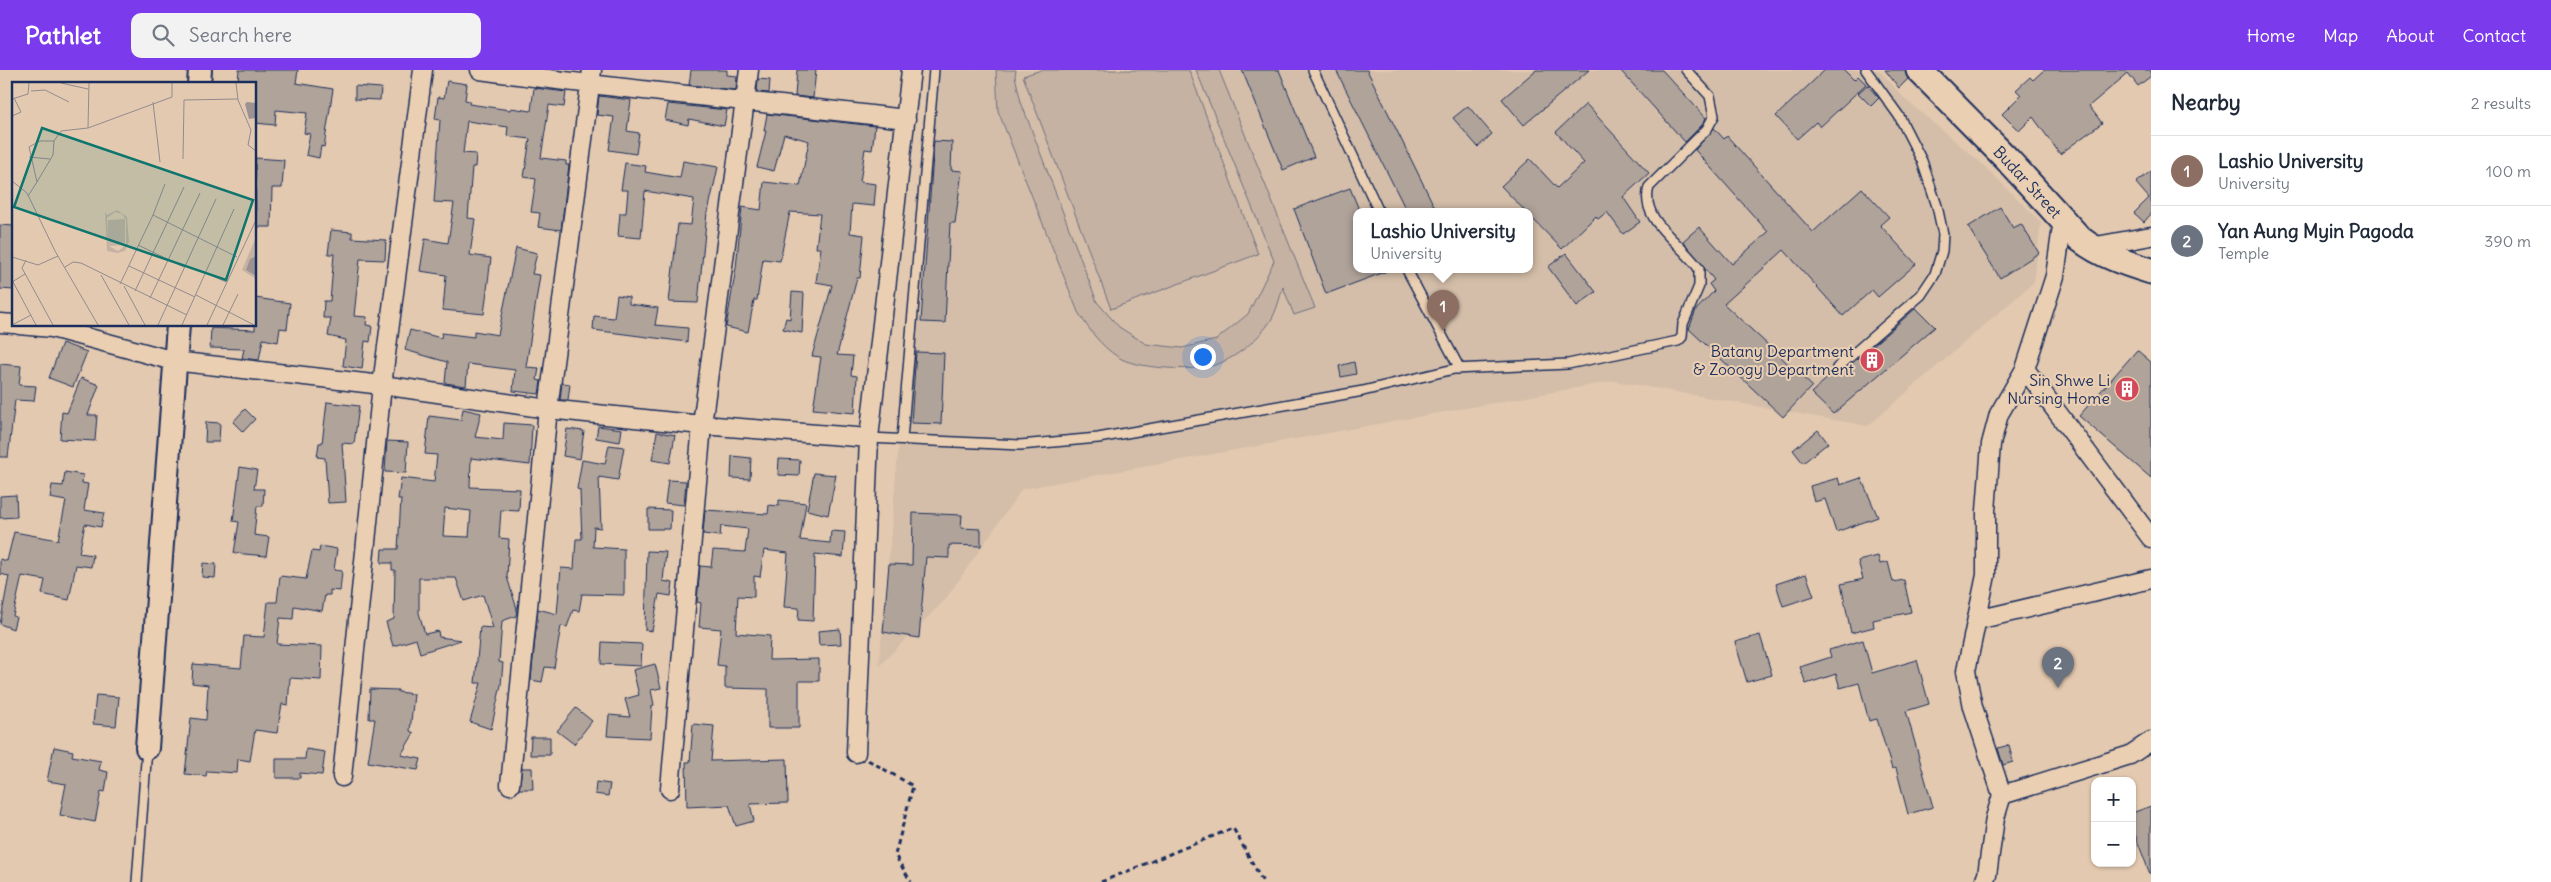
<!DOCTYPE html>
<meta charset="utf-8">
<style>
body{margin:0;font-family:Delius,sans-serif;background:#f2f2f3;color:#1f2937}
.controls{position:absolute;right:15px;bottom:15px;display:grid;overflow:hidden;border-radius:10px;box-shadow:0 1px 4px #0004}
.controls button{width:45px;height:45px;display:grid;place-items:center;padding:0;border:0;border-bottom:1px solid #e0e1e3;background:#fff;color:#1f2937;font:25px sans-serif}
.you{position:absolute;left:1202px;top:286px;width:18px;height:18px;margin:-12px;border:4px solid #fff;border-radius:50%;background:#1a73e8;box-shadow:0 0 0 8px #1a73e833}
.badge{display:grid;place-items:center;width:32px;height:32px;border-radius:50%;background:#7c3aed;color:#fff;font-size:16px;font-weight:700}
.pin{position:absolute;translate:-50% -41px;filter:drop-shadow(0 1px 2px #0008)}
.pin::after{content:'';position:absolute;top:26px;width:18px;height:15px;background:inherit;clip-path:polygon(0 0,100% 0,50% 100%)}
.popup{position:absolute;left:1353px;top:138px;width:180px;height:65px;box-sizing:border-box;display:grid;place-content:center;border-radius:10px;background:#fff;filter:drop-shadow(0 1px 4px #0005);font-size:16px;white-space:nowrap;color:#747a83}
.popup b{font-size:19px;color:#1f2937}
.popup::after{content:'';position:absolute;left:50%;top:100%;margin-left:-10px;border:10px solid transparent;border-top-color:#fff}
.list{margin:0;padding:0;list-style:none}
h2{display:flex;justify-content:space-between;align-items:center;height:65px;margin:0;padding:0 20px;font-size:21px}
h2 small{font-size:16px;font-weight:400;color:#747a83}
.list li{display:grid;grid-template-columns:32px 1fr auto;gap:15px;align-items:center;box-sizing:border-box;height:70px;padding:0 20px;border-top:1px solid #e0e1e3}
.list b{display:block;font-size:19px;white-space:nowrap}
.list p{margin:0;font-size:16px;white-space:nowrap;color:#747a83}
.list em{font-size:16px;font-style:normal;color:#747a83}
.icon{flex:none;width:28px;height:28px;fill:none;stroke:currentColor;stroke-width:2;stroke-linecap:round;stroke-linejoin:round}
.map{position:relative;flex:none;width:2151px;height:812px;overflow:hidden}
header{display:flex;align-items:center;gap:30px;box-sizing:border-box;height:70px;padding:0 25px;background:#7c3aed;color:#fff}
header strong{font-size:24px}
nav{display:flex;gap:28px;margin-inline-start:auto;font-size:18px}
.search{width:350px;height:45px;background:#f2f2f3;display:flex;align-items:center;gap:12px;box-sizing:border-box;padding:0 18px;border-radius:10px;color:#747a83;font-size:19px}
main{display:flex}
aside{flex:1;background:#fff}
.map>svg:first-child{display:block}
</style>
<header>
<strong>Pathlet</strong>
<div class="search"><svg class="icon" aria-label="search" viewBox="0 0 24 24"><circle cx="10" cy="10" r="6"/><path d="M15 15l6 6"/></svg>Search here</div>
<nav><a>Home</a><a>Map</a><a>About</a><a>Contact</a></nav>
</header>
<main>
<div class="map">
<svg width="2151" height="812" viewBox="0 0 2151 812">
<rect width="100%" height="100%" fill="#e3c9af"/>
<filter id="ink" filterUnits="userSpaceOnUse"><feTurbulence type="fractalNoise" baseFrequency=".02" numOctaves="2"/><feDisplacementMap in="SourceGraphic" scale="10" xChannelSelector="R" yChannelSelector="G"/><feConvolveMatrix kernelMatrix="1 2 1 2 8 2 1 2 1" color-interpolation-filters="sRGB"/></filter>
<g filter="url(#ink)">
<path fill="#d4bea9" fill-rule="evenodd" d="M932 0H1879L1907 31 1980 92 2041 152 2034 212 1868 356 1614 311 1022 419 945 530 879 596ZM1357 142H1529V200H1357Z"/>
<path fill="#c5b2a3" stroke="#707080" d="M996 0H1016L1015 6 1021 32 1097 232 1119 257 1146 274 1182 278 1216 270 1248 244 1274 191 1196 0H1219L1315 238 1294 245 1283 217C1279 230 1276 245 1267 256 1254 273 1233 290 1212 296 1192 301 1136 299 1118 287 1100 275 1090 261 1078 242L998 41Z
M1041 0H1189L1258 184 1111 239 1023 6Z"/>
<path fill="#b0a39a" stroke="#1b2f5e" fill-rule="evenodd" d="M239 0H298L296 13 333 19 324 77 321 76 319 88 306 85 310 64 304 63 307 43 276 40 275 55 255 53V13L238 11Z
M691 0H727V5L737 6 736 20 689 15Z
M797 0H816L813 28 795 26Z
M1242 0H1279L1314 87 1283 100Z
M1336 0H1367L1437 142H1407Z
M1536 0H1589L1524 55 1502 29Z
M1620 0H1662L1706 48 1702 55 1685 72Z
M1825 0H1844L1854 10 1858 6 1866 14 1820 57 1816 52 1797 69 1776 46Z
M1885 0H1905L1908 9 1899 18Z
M2044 0H2151V6L2138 16 2128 3 2089 36 2102 53 2060 84 2033 47 2019 61 2002 44 2021 25 2016 20 2030 7 2033 10Z
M758 9 770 10 769 23 757 22Z
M447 11 467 14 465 30 470 31 469 34 510 40 511 38 531 41 534 18 566 22 564 37 549 35 541 88 566 91V95H569L561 160 538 157 540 143 531 142 536 109 524 107 530 69 507 66 508 57 467 51 463 83 476 84 475 97H472L468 148 475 149 470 185 491 188 484 244 443 240 446 205 420 201 425 169 448 173 454 133 434 132 440 50 435 49 438 27 444 28Z
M1867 15 1879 28 1871 36 1858 23Z
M355 16 381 18 380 30 355 29Z
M599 26 631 30 627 61 639 63 636 84 609 80 614 47 597 45Z
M668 34 727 40 724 56 689 49 688 55 665 50Z
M1586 34 1649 103 1623 127 1640 152 1623 164 1607 142 1598 149 1596 146 1562 179 1529 145V142H1526L1501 116 1530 89 1557 118 1584 93 1556 62Z
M1468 36 1492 64 1478 77 1453 48Z
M767 44 875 56 872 80 865 79 860 112 876 114 874 136 852 134 850 163 864 165 862 186 860 208H857L837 285 853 286 851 305 857 306 855 343 813 339 821 287 812 286 832 215 816 212 821 178H816L820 144 790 142 780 191 763 189 757 230H754L748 262 726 257 736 198 742 137 761 140 764 112 800 116 809 71 784 64 774 101 757 97 766 61H764Z
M1714 58 1724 69 1727 66 1813 162 1862 118 1889 147 1880 155 1916 194 1878 227 1872 220 1843 246 1784 180 1724 234 1812 316 1783 347 1689 259 1696 240 1714 221 1709 214 1714 210 1683 171 1699 157 1732 194 1768 162 1695 80Z
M934 71 952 72 951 100 962 101 955 153H950L945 253 921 252Z
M255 88 284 90 282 118H272L271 157H256Z
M683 91 718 97 708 142H707L698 233 669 232 678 154 691 155 694 129 645 121 641 168 618 166 620 143H626L628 120H621L625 93 646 96 645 102 680 108Z
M2151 101V144L2144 152 2134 143 2149 128 2136 113Z
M1350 118 1360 142H1357V200L1387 201 1326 224 1294 139Z
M2000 137 2013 158 2021 154 2039 183 2000 208 1968 157Z
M0 155 14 156V220L0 219Z
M331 160 352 162V168L386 170 385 190 360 189 354 246 367 247 366 255 372 256 370 272 365 271 362 299 343 296 346 270 328 266 331 248H323L324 231H330L334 184H328Z
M516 178 537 183 532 204 540 205 526 297 539 298 537 310 541 311 539 324 513 321 515 300 468 294 466 316 445 313 447 292 405 280 410 260 441 268 442 263 474 267V261L498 265Z
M1566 183 1596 222 1577 236 1548 197Z
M792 222 804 223 802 263 783 259 786 248 790 249Z
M617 225 629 227V234L658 238 655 255 688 258 687 272 593 260 594 246 614 248Z
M255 228 290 233 287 259 280 258 278 272 263 269 259 290 242 288 244 279 210 278 211 258 255 260Z
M1916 238 1935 257 1833 344 1811 323 1833 303H1841Z
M62 273 87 282 73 317 49 308Z
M2137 280 2151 292V408L2079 346Z
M916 282 944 283 941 354 911 353Z
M1354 292 1356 304 1341 307 1339 296Z
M0 294 21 296 19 315 36 316 34 331 15 330 8 387H0Z
M81 308 99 315 88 345H97L95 371 60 369 62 342 67 343Z
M562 313 570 314 568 330H560Z
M327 332 359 336 354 374 342 373 346 432 328 433 325 388 317 387 319 373H322Z
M245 339 255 349 243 362 233 352Z
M463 339 481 343 475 367 503 370 504 353 532 355 530 395 471 388 470 417 520 419 519 441 501 440 499 468 509 469 507 507 517 539 516 546 502 551 499 592 503 593 501 615 491 659 470 652 481 613H475L480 557 493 558 483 525 464 531 456 508H419V543L425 564 438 561 439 567 461 570 420 583 416 569 393 576 386 552 394 549 395 500H392V493H381L382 479H398L401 429H398L401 408 434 412 437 385 425 384 429 346 461 350ZM445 438 471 441 469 467 443 466Z
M206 352 220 353 219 372H205Z
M598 356 622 359 620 372 596 368Z
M567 359 584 361 580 389 563 386Z
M1818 360 1828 373 1803 393 1793 380Z
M657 362 675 365 670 393 652 390Z
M387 371 408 372 406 403 385 402Z
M609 375 624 377 618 410 599 407 601 458 594 457 593 477 624 479V525L582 524 579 541 573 540 567 557 561 556 554 598 545 597 542 612 531 610 538 539 557 544 561 498 574 499 576 469H582L580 420 577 419 582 390 605 394Z
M732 386 751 388 750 409 731 408Z
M779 389 800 390 799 406 778 405Z
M240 397 257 400 254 419H264L263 436H257L254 465 269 467 266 486 234 483 239 452 233 451Z
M65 402 83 405 82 413 88 414 84 440 104 443 101 457 85 454 79 483 93 485 91 497 76 495 69 530 42 524 45 510 22 506 13 546 16 547 13 559 0 554 9 506 0 504V489L7 491 14 462 58 470 66 431 50 428 52 415 63 416Z
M814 403 836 405 828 445 807 440Z
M1838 408 1840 415 1861 408 1878 447 1836 462 1825 429 1814 432 1810 416Z
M668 410 686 411 684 435 665 433Z
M16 425 17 447 0 448V426Z
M779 430 806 433 800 470 830 473 831 461 845 462 843 487 815 484 813 551 798 550 799 538 784 537 788 483 764 480 760 507 754 506V527L738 526 736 563 770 566 769 590 819 589V611H799V658H768V619L725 618V596L717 595 721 559 699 557 701 533 697 532 700 496 711 497 713 480 745 482 748 459 721 456 720 466 703 464 705 440 768 444 769 435 779 436Z
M648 439 671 440 670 459H648Z
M913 443 962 445 961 458 981 459V476L949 475V488L926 487 919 568 883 562 889 494 912 495Z
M320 476 337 479 334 500 342 501 340 521 330 520V525H325L322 541 294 536 293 549 280 548 277 574 322 576 321 610 290 608 288 635 282 634 277 663 255 660 250 691 238 689 237 703 207 701 206 706 185 704 191 648 206 650 208 615 192 613 193 594 241 598 244 566 264 567 268 532H277L280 506 306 509 312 481 319 482Z
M647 481 666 482 663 511 673 513 671 526 659 524 652 561 645 560Z
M1878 486 1880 494 1888 492 1893 512 1904 510 1911 542 1873 550 1874 557 1851 563 1841 514 1863 509 1858 491Z
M203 493 216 494 215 508 202 507Z
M1806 504 1814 526 1783 536 1776 514Z
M840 559 841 574 819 575 818 561Z
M1760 565 1772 605 1747 612 1735 572Z
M1863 570 1872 603 1917 590 1929 634 1906 641 1933 737 1908 744 1896 698 1892 699 1877 649 1869 651 1859 613 1840 618 1836 604 1806 614 1800 597 1831 587 1829 580Z
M602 572 642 574 641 596 601 594Z
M655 594 661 618 651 620 654 635 652 636 650 668 607 666 609 645 630 647 625 629 639 625 633 600Z
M370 619 398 620V622L414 624 410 661 414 663 401 685 421 689 418 700 368 692 375 649H369Z
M96 625 119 627 116 656 93 654Z
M576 638 592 651 574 674 557 661Z
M693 654 714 656 711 691 787 689 788 733 750 734 754 751 736 756 729 735 687 737 686 692H690Z
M531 667H550V685H530Z
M2009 675 2013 692 2003 695 1998 678Z
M54 677 73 681 72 686 101 691 99 700 108 702 105 722 101 721 95 752 60 745 66 714 47 711Z
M306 679 325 682 322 705 300 703V708H276V689H305Z
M522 698H532L533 719H519Z
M596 712 610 714 608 726 595 724Z
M2151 736V804H2150L2132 757V743Z"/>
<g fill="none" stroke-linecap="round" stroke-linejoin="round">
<defs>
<path id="service" d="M1313 0 1379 142
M1407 200 1460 299
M1837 298 1921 225 1935 204 1942 181 1943 164 1937 136 1922 91 1899 46 1866 0
M869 368 1020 375 1098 368 1363 321 1454 299 1568 294 1678 271 1682 267 1683 254 1699 216V199C1682 173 1639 151 1649 117L1707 59 1714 46 1710 26 1686 0
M902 369 934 0
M137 812 147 678"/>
<path id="minor" d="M480 0C621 20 764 32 906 49
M2063 150 2055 206 2025 299 2151 468
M2091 177 2151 166
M0 253 14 254
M19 255 52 258 174 291 382 315 548 339 702 355 869 368 911 0
M1977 550 2151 509
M856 683 869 368
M342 707 382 315 423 0
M510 715 548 339 592 0
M670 719 702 355 749 0
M2002 725 1973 637 1966 601 1986 505V441L1991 374 1999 344 2025 299
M1984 812 1987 805 1995 748 2002 725 2130 685 2151 671"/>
<path id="tertiary" d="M199 14 200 0
M147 678 178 255"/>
<g id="secondary">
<path id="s1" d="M1919 0 2007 89 2080 169C2101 185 2125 193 2151 201"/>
</g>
</defs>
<use href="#service" stroke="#1b2f5e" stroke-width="12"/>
<use href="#minor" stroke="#1b2f5e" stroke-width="21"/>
<use href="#tertiary" stroke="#1b2f5e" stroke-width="26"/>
<use href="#secondary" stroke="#1b2f5e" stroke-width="29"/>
<path stroke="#1b2f5e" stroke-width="3" stroke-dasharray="5 4" stroke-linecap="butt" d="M868 690 913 716 895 785 911 812
M1101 812 1233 758 1263 812"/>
<use href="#service" stroke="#ebcfb2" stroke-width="9"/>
<use href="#minor" stroke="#ebcfb2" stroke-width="18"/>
<use href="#tertiary" stroke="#ebcfb2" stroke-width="22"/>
<use href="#secondary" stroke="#ebcfb2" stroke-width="25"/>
</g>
</g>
<defs>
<symbol id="building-disc" viewBox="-11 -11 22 22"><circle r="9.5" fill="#d1495b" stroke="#ebcfb2"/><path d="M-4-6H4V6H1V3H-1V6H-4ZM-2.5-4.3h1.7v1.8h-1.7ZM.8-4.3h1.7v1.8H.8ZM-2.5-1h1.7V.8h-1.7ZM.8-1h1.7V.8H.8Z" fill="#fff"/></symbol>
</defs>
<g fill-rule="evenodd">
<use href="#building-disc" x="1858" y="276" width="28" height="28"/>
<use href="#building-disc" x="2113" y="305" width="28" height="28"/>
</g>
<g text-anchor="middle" stroke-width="4" stroke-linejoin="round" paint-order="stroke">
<g font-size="16" fill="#1b2f5e" stroke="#ebcfb2">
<text dy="6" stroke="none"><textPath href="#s1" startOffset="156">Budar Street</textPath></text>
</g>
<g font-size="16" fill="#1b2f5e" stroke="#ebcfb2" text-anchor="end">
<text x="1854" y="287">Batany Department<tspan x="1854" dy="18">&amp; Zooogy Department</tspan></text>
<text x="2110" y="316">Sin Shwe Li<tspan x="2110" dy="18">Nursing Home</tspan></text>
</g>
</g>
<g transform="translate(12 12)">
<rect width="244" height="244" fill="#e3c9af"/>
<path d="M105 128 115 135 117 160 113 169 105 171 95 169 93 130 95 133ZM103 130 110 132 114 138V163L106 169 97 164 113 163V137L96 138V157L95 136ZM244 155V197L230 188Z" fill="#c5b2a3" fill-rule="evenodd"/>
<path d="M235 20 244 21V36L237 37 233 22ZM244 174V194L234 188 238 177Z" fill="#9c9292"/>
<path fill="none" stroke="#938b8f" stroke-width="1" d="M49 1 76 7M224 1 226 18 239 48 236 63 244 69M19 9 33 8 57 20M0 17 16 12 17 1M141 20 148 80M0 34 9 30 2 16M76 46 160 15V1M17 75 38 77M171 77 172 18 226 17M0 99 15 111 43 169 86 243M25 100 41 73 42 59M16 114 25 100 17 65 28 59H42L49 49 76 46 77 1M141 133 153 102M126 163 172 185M0 175 26 183 46 174M14 178 10 186 41 243M117 184 183 215M53 185 61 180 69 181 175 233M194 191 214 200M89 193 117 243M0 198 24 243M0 200 13 192M108 202 141 133 225 175M112 204 133 243M123 209 172 105M184 213 242 243M138 216 188 111M0 243 19 233M146 243 204 117M170 243 222 127M195 243 244 138M211 243 226 212"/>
<path fill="#0f766e" fill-opacity="0.15" stroke="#0f766e" stroke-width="2.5" d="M30 46 241 118 214 198 2 125Z"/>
<rect width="244" height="244" fill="none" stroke="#1b2f5e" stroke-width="2.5"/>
</g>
</svg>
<div class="controls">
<button>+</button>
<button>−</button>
</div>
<div class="you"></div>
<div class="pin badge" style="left:1443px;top:261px;background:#8d6e63">1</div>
<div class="popup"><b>Lashio University</b>University</div>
<div class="pin badge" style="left:2058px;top:618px;background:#6b7280">2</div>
</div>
<aside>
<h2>Nearby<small>2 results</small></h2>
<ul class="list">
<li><span class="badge" style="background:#8d6e63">1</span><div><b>Lashio University</b><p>University</p></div><em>100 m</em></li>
<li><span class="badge" style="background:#6b7280">2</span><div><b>Yan Aung Myin Pagoda</b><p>Temple</p></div><em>390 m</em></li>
</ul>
</aside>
</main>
